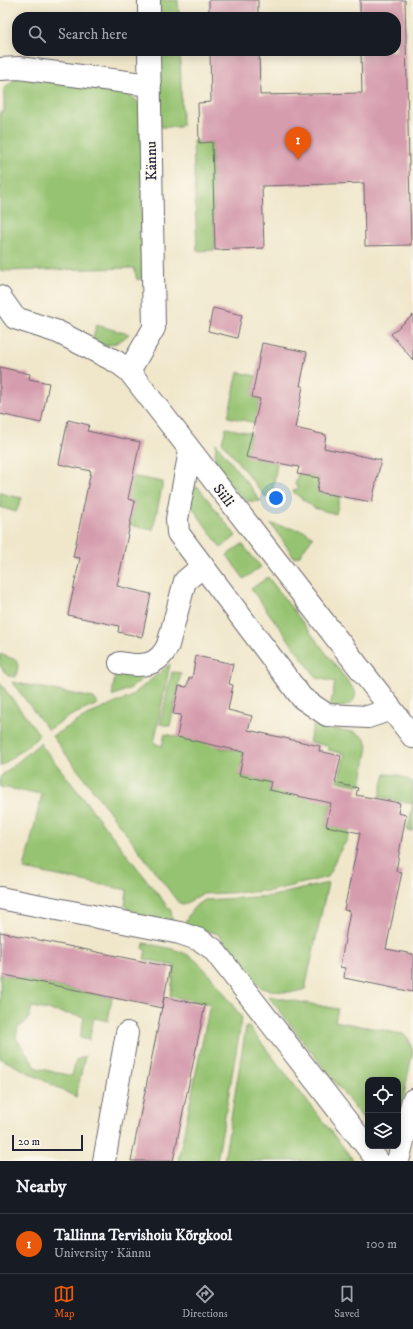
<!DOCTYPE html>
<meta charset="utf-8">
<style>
body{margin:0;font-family:"IM FELL DW Pica",serif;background:#242831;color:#f1f3f6}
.controls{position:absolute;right:12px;bottom:12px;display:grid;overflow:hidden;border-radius:8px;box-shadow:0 2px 10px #0003}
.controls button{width:36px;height:36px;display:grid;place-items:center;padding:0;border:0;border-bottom:1px solid #363941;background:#171b24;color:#f1f3f6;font:20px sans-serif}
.scale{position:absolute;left:12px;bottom:10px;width:71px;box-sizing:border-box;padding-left:4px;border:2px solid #22223b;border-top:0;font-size:11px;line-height:14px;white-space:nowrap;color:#22223b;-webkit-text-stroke:3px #fbf7ec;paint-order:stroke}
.you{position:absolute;left:276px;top:498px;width:14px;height:14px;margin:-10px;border:3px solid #fff;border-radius:50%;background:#1a73e8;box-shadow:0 0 0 6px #1a73e833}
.badge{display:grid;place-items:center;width:26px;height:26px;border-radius:50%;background:#ea580c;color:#fff;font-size:13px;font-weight:700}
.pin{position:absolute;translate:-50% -33px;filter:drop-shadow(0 1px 2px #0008)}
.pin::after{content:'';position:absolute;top:21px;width:14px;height:12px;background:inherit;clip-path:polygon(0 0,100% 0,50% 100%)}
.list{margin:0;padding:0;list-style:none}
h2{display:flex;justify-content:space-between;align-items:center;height:52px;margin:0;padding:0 16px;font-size:17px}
h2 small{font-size:13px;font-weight:400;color:#9ea1a6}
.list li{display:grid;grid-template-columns:26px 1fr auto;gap:12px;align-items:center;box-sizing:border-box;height:60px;padding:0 16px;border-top:1px solid #363941}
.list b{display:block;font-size:15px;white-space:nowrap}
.list p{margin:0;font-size:13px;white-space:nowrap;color:#9ea1a6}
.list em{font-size:13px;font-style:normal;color:#9ea1a6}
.icon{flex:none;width:22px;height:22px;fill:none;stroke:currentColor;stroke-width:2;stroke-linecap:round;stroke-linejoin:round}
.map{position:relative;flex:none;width:413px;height:1161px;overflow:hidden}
.search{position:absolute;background:#171b24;box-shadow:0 2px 10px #0003;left:12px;right:12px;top:12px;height:44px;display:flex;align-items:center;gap:10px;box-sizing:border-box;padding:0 14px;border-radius:16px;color:#9ea1a6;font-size:15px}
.sheet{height:112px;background:#171b24}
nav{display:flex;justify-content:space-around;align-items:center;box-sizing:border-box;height:56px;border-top:1px solid #363941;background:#171b24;font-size:11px;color:#9ea1a6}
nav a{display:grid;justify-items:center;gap:2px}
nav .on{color:#ea580c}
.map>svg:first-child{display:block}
</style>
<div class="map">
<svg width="413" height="1161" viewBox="0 0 413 1161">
<rect width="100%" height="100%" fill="#fbf7ec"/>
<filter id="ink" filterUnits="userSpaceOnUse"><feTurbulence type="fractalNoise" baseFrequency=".025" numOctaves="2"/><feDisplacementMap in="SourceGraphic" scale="8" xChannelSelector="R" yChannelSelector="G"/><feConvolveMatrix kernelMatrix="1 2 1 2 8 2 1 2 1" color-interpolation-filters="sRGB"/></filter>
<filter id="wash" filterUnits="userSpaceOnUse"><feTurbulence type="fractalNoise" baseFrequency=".012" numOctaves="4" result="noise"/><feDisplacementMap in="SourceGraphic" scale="16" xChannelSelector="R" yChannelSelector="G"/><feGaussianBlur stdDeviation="0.9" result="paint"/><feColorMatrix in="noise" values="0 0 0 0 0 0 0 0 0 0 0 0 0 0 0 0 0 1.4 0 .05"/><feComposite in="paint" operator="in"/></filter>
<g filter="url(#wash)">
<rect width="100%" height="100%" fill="#f0e7cb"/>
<path fill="#96c371" stroke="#5c7256" d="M157 0H178L179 17H158Z
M158 51H180L182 120V125L179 127H160Z
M18 78 116 90C128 94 136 97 141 108L143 278 137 280 134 268 0 271V112H4V89L14 79Z
M193 141 212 142 215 250 197 251Z
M96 325 129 334C115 346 110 346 92 345Z
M238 372 256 376 252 397 260 399 256 423 228 417Z
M226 428 251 433 247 457 277 463 273 489 266 498 222 442Z
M216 443 261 501H248L241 497 218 469 215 457Z
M298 474 319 478 317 492 340 496 336 514 314 508 293 492 294 490H297L298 486 295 485Z
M131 476 163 482 153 530 130 525 135 501 126 498Z
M196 487 199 488 236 536 221 548 190 504 193 488Z
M0 491 3 494 22 498 16 512 0 507Z
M271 524 305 531 313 537 299 556 294 557Z
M242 544 261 567 244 579 227 555Z
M268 577 355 691C357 707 342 708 330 707L335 682 317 678 251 589Z
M0 654 16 660 18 666 16 677 8 676 0 666Z
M170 664 154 743 162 746 165 734 207 743 219 739 217 747 244 752 239 775 271 782 269 790 333 794 326 826 349 830 348 838 337 856 328 877 270 891 202 894 183 905 178 902 52 736 92 713 130 697Z
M118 672 142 674V679L131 688 112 696 115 675Z
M172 672 181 673 170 726 160 724Z
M12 682 94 698 98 704 70 716 48 730Z
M0 683 39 734 36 739 0 767Z
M313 726 354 732 364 737 368 746 361 786 338 781 345 754 328 750V746L309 742Z
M40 743 171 911 173 923 134 915 125 906 127 890 24 869 42 794 0 787V777Z
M385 774 399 775 413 782V831L407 830 413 804 379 797Z
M328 883 305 989C291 995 276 991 261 988L218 934 184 924C189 914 194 904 205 900L272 896Z
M144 943C158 946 175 948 188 955 206 965 229 1001 242 1018L217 1161H178L210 1004 170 996 175 966 144 959 146 950 143 949Z
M0 974 112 998 108 1021 94 1018 89 1040 80 1038 84 1017 32 1007C29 1016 29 1023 18 1027L16 1038 37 1068 72 1076 76 1060 85 1056 76 1097 0 1058Z
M268 996 338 1009 335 1021 403 1034 408 1038 413 1050 398 1124V1080H368V1125Z
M246 1027H249L354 1161H224Z"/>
<g id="blocks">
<path fill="#d59cad" d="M209 0H258V17H209Z
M360 0H405L411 245 365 246 364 183 262 186 264 248 215 250 212 142 199 143 198 103 211 102 210 51H259L260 95 362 93 361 51H396V17H360Z
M213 308 242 315 237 338 208 331Z
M413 315V360L391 334Z
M262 343 307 352 300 386H303L295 428 326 435 324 448 381 460 372 502 317 492 319 478 297 474 299 467 246 457 260 399 252 397Z
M0 367 30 374 29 379 49 383 41 423 0 414Z
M68 420 89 425 87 431 140 442 128 499 135 501 117 586 151 594 142 637 118 632 119 626 68 615 80 558 73 557 91 471 59 464Z
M196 656 233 664 229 684 233 685 228 710 252 716 248 730 320 746 319 751 341 756 335 783 358 788 356 795 400 803 398 813 406 815 396 871 402 872 386 949 413 954V992L344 978 345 968 340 967 350 911 344 910 360 833 326 826 331 803 269 790 271 782 239 775 244 752 177 737 181 715 173 714 179 686 187 687 189 678H192Z
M0 932 170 967 162 1008 0 974Z
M164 997 205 1005 173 1161H131Z"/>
</g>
</g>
<g filter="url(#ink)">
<use href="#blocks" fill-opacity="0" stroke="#6a676d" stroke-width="1"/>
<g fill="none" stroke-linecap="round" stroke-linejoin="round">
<defs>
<path id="minor" d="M149 0V17
M0 69 19 68 150 85
M0 297 15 318 58 332 117 362 129 371 413 737
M129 371 154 328 149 51
M190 451 177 519 178 533 302 698 327 715 368 717 391 709
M120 663C141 667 158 667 168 645L185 581 203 566
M0 898 180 933 200 940 213 949 378 1161
M104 1161 127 1033
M398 1161 413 1100"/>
</defs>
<use href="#minor" stroke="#6a676d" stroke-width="24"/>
<use href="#minor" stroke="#fff" stroke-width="22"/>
</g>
</g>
<g text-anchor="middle" stroke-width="3" stroke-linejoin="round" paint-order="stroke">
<g font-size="15" fill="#22223b" stroke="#fbf7ec">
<text transform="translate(151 161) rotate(-91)" y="5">Kännu</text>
<text transform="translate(224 495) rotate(53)" y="5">Siili</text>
</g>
</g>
</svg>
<div class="controls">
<button><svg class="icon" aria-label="locate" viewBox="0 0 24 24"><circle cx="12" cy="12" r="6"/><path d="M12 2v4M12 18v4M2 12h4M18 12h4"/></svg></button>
<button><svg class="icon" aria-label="layers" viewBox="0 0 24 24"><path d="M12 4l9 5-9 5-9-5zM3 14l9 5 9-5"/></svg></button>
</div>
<div class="scale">20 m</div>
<div class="you"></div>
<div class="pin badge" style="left:298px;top:160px">1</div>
<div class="search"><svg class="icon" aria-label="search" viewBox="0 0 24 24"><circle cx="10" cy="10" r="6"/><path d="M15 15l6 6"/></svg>Search here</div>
</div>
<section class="sheet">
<h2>Nearby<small></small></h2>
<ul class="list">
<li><span class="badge">1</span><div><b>Tallinna Tervishoiu Kõrgkool</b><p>University · Kännu</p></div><em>100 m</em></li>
</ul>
</section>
<nav>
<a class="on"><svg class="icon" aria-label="map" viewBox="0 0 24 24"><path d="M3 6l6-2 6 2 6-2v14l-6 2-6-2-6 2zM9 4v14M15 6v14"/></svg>Map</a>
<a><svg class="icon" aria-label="directions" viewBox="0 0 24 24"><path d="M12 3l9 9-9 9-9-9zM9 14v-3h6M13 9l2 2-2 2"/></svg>Directions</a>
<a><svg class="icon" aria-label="saved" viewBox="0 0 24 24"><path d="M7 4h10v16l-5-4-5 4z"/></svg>Saved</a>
</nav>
